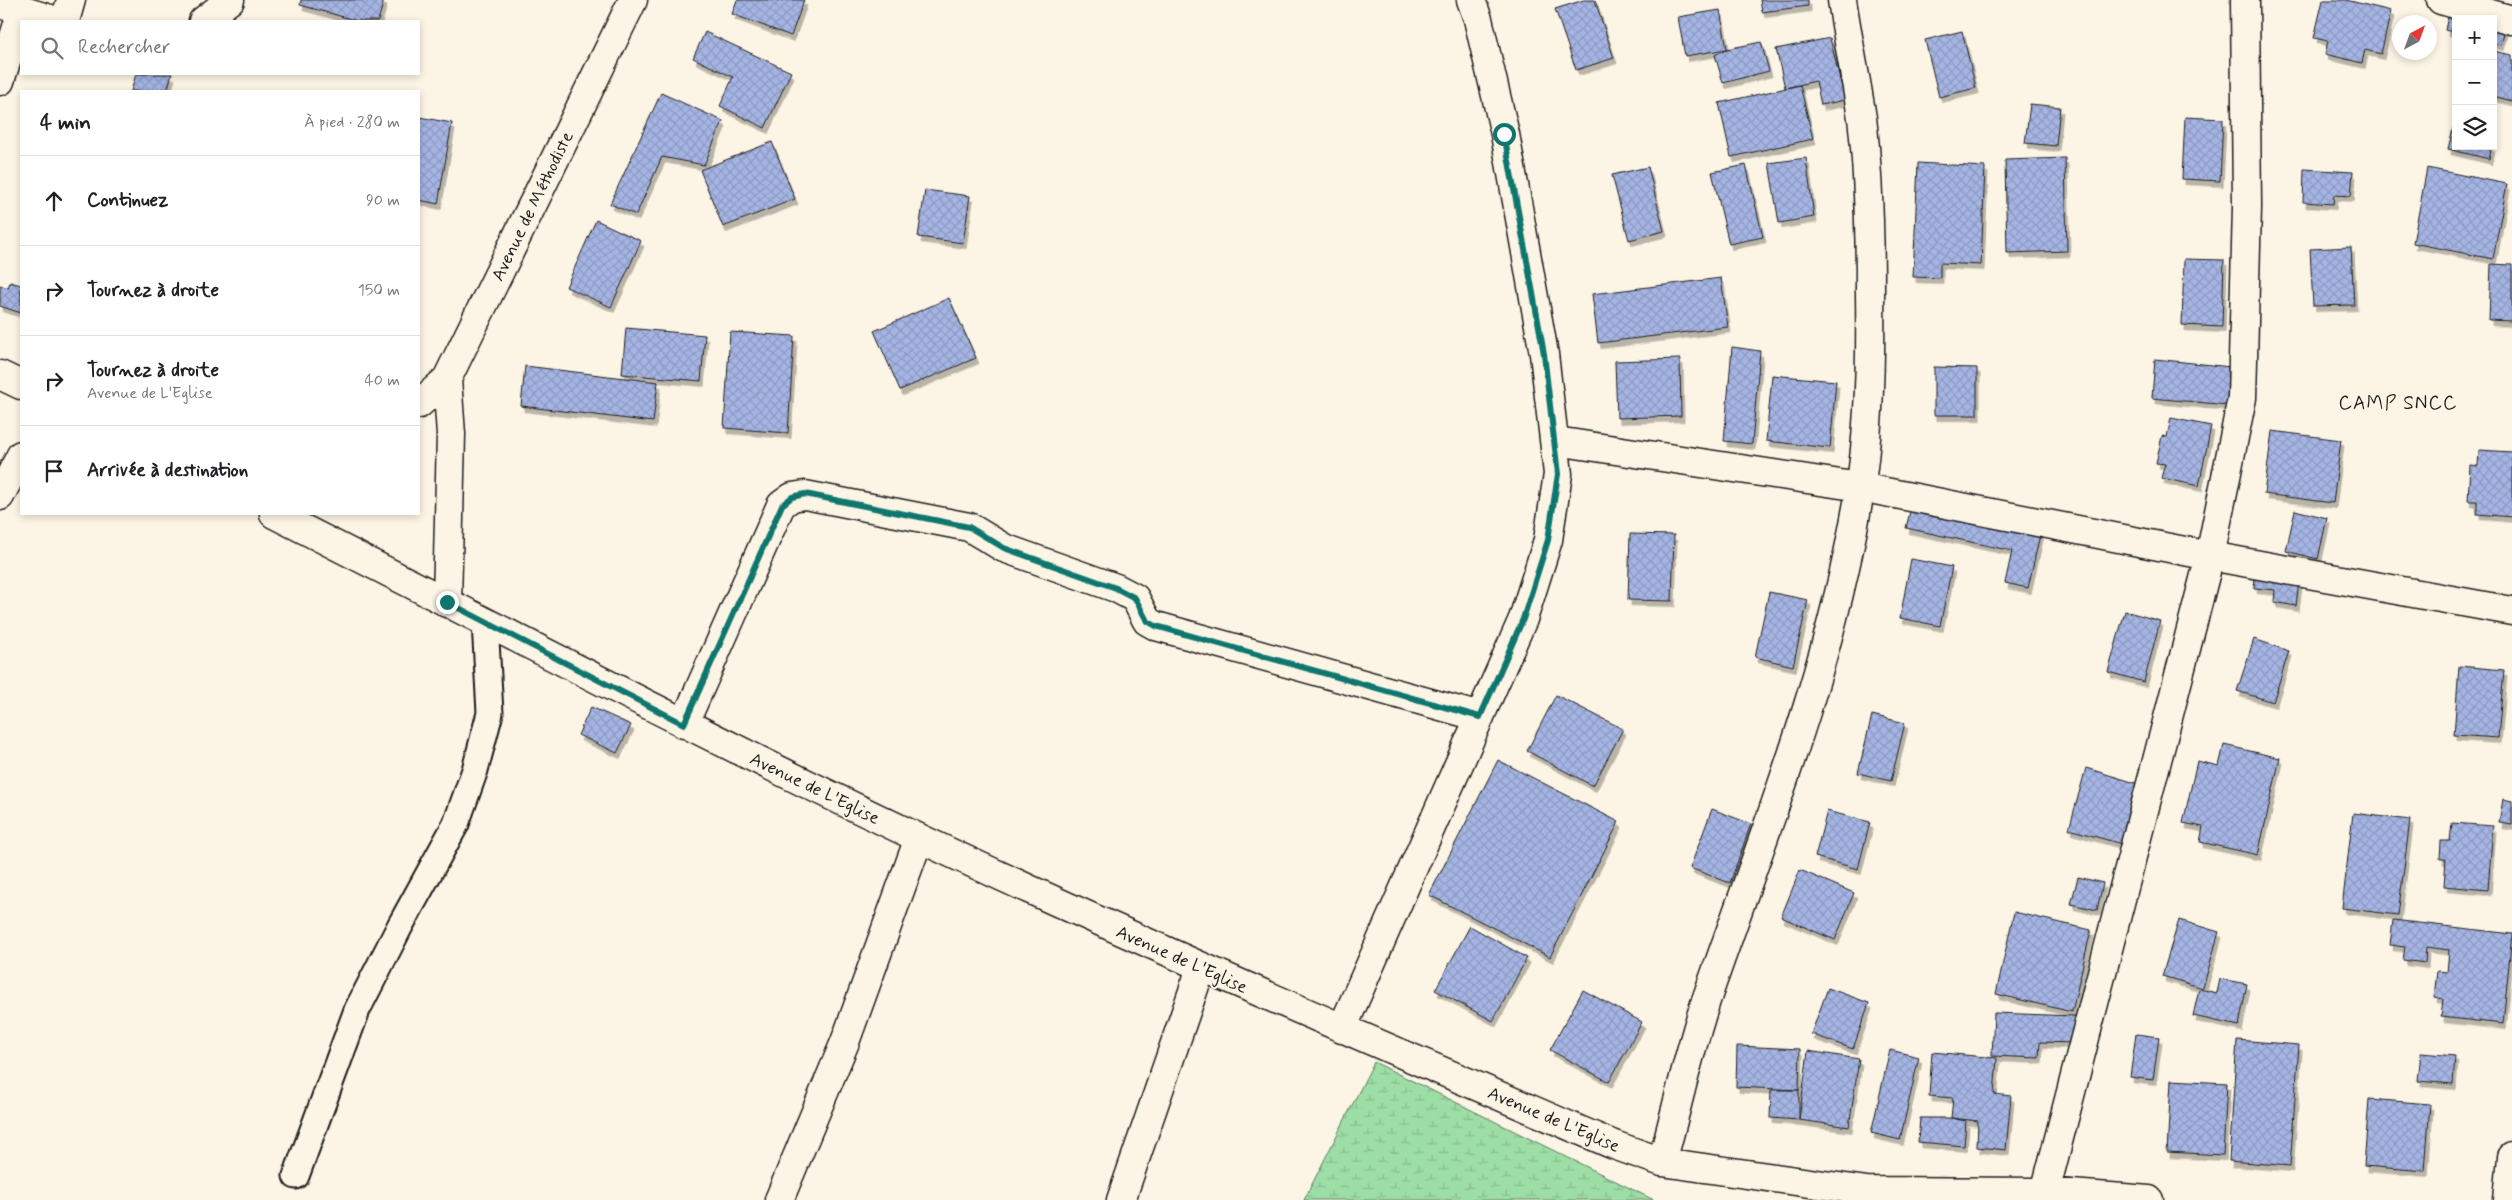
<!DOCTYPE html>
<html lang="fr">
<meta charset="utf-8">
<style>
body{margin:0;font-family:Mynerve,sans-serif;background:#f2f2f2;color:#202124}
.controls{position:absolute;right:15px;top:15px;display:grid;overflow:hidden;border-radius:0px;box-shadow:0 2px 8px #0003}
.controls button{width:45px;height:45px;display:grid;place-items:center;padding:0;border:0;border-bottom:1px solid #e0e0e0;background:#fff;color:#202124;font:25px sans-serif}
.compass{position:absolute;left:2392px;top:15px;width:45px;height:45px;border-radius:50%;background:#fff;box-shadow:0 2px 8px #0003;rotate:41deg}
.stop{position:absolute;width:15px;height:15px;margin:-11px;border:4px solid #0f766e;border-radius:50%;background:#fff}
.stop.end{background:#0f766e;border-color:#fff;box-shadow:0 1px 5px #0008}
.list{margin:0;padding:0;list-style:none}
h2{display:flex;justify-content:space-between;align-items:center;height:65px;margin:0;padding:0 20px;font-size:21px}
h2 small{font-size:16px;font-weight:400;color:#757577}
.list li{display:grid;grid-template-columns:32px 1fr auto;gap:15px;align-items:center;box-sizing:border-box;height:90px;padding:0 20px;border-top:1px solid #e0e0e0}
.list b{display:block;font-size:19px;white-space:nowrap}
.list p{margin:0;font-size:16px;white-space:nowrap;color:#757577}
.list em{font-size:16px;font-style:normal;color:#757577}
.icon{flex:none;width:28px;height:28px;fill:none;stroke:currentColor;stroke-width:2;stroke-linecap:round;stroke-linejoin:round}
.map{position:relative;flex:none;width:2512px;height:1200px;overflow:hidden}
.search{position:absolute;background:#fff;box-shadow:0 2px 8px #0003;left:20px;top:20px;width:400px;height:55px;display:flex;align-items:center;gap:12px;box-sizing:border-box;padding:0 18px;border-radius:0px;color:#757577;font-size:19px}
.panel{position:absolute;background:#fff;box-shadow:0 2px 8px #0003;left:20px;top:90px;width:400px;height:425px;border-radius:0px}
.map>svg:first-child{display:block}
</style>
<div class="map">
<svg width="2512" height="1200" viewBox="0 0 2512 1200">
<defs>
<pattern id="wetland-marsh" width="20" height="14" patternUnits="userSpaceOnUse" patternTransform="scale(1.25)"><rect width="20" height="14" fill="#9ddda6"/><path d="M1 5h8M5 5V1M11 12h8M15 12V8" fill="none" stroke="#87bd8e"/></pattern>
<pattern id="building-cross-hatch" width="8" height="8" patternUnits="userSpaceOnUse" patternTransform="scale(1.25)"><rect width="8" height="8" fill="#a5b4e3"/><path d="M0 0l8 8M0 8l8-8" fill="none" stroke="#8d9ac2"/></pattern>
<filter id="shadow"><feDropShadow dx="3" dy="5.5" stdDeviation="0" flood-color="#0004"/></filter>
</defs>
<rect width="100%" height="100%" fill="#fcf5e5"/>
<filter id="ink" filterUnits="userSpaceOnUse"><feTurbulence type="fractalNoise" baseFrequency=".02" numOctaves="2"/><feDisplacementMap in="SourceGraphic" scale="10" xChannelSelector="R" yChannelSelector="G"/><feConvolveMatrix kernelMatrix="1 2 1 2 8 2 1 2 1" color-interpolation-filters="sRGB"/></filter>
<g filter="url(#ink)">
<path fill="url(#wetland-marsh)" stroke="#5c7c61" d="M1374 1062 1654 1200H1304Z"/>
<path fill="url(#building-cross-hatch)" stroke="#1c1c1c" filter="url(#shadow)" d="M301 0H384L378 21H358L300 5Z
M737 0H804L791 36 732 14Z
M1584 0H1595L1614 58 1576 70 1555 9Z
M1760 0H1808V6L1762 12Z
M2323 0H2346L2391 11 2381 54 2365 50 2362 63 2325 54 2328 41 2314 38Z
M1720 10 1727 49 1685 56 1678 17Z
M2449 12 2475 19H2456V33L2445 30Z
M2493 24 2506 27 2501 45 2493 43Z
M1962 31 1976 88 1939 97 1925 40Z
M705 32 791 72 765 128 720 106 733 77 693 58Z
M1830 38 1845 100 1821 105 1816 81 1785 88 1776 49Z
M1761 42 1769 71 1723 83 1715 55 1727 49Z
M2493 51 2512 55V101L2493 96Z
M136 74H172L167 91H131Z
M1800 85 1813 139 1731 157 1719 103Z
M661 93 723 121 704 165 662 157 636 215 610 204Z
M2030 104 2060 107 2056 146 2025 143Z
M2456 116V146H2492L2489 159 2448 149Z
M419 117 452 123 438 204 419 200Z
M2185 117 2223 119 2220 181 2182 179Z
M772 142 795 199 723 227 700 170Z
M1806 158 1814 217 1779 223 1769 163Z
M2065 158 2067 251 2007 253 2005 160Z
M1918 163 1985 167 1981 265 1940 263V278L1913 277Z
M1746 165 1763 237 1729 244 1712 172Z
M1648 167 1664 231 1629 240 1612 175Z
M2427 168 2507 184 2493 259 2413 243Z
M2304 169 2353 172 2351 196 2334 195 2333 204 2303 202Z
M925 190 970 196 963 243 918 237Z
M596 220 641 241 611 307 566 287Z
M2351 247 2354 305 2313 306 2310 249Z
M2184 259 2224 260 2222 327 2182 325Z
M2491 264 2512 265V321L2489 320Z
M1721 278 1728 327 1598 343 1592 294Z
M10 282 21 285V313L0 306V285L8 288Z
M949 298 976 358 900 390 874 331Z
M626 328 705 335 701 381 622 374Z
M730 332 794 336 788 433 724 428Z
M1732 347 1760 351 1752 444 1724 441Z
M1680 359 1681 416 1617 418 1615 361Z
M2155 359 2231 367 2228 405 2152 398Z
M525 366 658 382 653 422 521 406Z
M1934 367 1977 368V415H1934Z
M1772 375 1836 381 1830 448 1766 441Z
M2171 418 2211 426 2199 486 2161 478 2165 464 2156 463 2162 436 2167 437Z
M2272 431 2341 440 2333 503 2264 494Z
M2479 450 2512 452V517L2477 514V501H2468L2470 465 2478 466Z
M1913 499 2042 526 2028 588 2005 583 2012 551 1906 528Z
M2295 510 2327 518 2318 559 2286 551Z
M1630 534 1674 535 1672 601 1628 600Z
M1911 559 1952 567 1940 626 1900 618Z
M2256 569 2300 574 2296 606 2274 602 2275 590 2254 588Z
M1769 592 1808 600 1793 666 1755 657Z
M2125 611 2160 621 2144 682 2108 672Z
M2254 639 2289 651 2273 702 2237 691Z
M2459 666 2504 670 2498 738 2454 735Z
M1556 695 1623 729 1593 786 1527 751Z
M591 707 631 725 617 753 578 735Z
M1872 715 1905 723 1891 781 1858 773Z
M2224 745 2280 758 2258 855 2200 842 2203 827 2183 823 2197 761 2219 766Z
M1498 760 1619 822 1550 957 1429 895Z
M2086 768 2142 785 2125 845 2069 829Z
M2503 799 2512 801V825L2499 823Z
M1712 809 1751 824 1730 883 1690 868Z
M1827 811 1870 822 1858 869 1815 857Z
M2353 813 2410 820 2398 915 2342 908Z
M2452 823 2493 826 2488 890 2444 886 2446 859H2440L2441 841H2450Z
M1800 870 1854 893 1835 940 1781 917Z
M2078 877 2103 883 2097 910 2071 904Z
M2014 912 2091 930 2072 1012 1996 994Z
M2179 920 2219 932 2203 988 2162 976Z
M2393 920 2512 934 2503 1024 2441 1017 2443 999 2434 997 2437 971 2447 972 2449 950 2426 947 2425 963 2403 960 2405 947 2390 945Z
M1470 926 1527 958 1493 1021 1435 990Z
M2220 979 2247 984 2239 1026 2193 1016 2199 989 2217 993Z
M1828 988 1869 1003 1853 1049 1811 1034Z
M1583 990 1642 1022 1609 1082 1550 1050Z
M1994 1013 2075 1016 2074 1043 2040 1042 2039 1058 1992 1056Z
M2136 1034 2159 1037 2153 1080 2130 1077Z
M2237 1040 2299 1045 2290 1166 2229 1161Z
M1737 1046 1800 1049 1799 1090 1736 1087Z
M1890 1050 1919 1057 1900 1140 1871 1133Z
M1808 1051 1859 1059 1849 1127 1799 1120Z
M1932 1052 1997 1058 1994 1094 2011 1096 2006 1150 1977 1147 1978 1121 1951 1118 1953 1098 1929 1096Z
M2421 1053 2455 1056 2453 1084 2418 1081Z
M2171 1080 2227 1083 2223 1155 2167 1152Z
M1771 1090H1799V1120L1770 1118Z
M2369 1099 2430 1104 2425 1171 2364 1166Z
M1920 1118H1951L1966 1121 1964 1146 1918 1142Z"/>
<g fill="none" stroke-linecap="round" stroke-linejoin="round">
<defs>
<path id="service" d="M296 1176 357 1010 400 926 456 824 475 770 490 713 485 622"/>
<path id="minor" d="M2441 0 2512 20
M0 4 57 21
M65 21 71 0
M203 21 230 0
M0 81 22 11
M0 375 21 385
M447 379 451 434 447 603
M419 404 447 379 633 0
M1556 441 1860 487 2210 556 2512 611
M0 496 21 455
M274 514C489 623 702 735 919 838 1148 946 1381 1045 1614 1145L1662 1162 1867 1191 2045 1192 2149 1200
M684 724 781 505 792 497 805 495 969 527 1004 548 1116 588 1135 598 1147 621 1156 626 1480 717
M1342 1029 1523 619 1548 540 1558 474 1544 354 1505 134 1478 19 1471 0
M1662 1162C1678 1105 1690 1045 1710 989 1768 823 1832 664 1860 490 1870 425 1871 358 1870 292 1870 234 1869 176 1862 118 1856 79 1848 40 1842 0
M2045 1192 2210 556 2242 398 2247 207 2245 0
M779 1200 845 1042 919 838
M1121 1200 1201 968
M2508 1200 2512 1157"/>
</defs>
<use href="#service" stroke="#1c1c1c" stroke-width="29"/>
<use href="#minor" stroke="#1c1c1c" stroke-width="31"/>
<use href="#service" stroke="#fcf5e5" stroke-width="25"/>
<use href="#minor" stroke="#fcf5e5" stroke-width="28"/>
</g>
</g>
<g fill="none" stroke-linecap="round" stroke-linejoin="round" filter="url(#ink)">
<path stroke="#0f766e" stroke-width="6" d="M447 602 684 724 782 505 792 497 805 494 969 527 1004 548 1116 588 1135 598 1147 621 1156 626 1480 717 1523 619 1548 540 1558 474 1544 354 1504 134"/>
</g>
<g text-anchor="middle" stroke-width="4" stroke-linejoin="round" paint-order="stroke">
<g font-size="18" fill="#1c1c1c" stroke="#fcf5e5">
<text transform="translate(532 206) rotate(-64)" y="6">Avenue de Méthodiste</text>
<text transform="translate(815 788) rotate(26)" y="6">Avenue de L'Eglise</text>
<text transform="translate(1182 959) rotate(24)" y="6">Avenue de L'Eglise</text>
<text transform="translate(1554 1119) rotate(23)" y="6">Avenue de L'Eglise</text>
</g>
<g font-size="19" letter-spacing="1" fill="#1c1c1c" stroke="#fcf5e5">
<text x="2398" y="409">CAMP SNCC</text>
</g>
</g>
</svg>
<div class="controls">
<button>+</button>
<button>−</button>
<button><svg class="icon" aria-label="layers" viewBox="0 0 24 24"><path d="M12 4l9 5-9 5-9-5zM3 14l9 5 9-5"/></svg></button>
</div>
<svg class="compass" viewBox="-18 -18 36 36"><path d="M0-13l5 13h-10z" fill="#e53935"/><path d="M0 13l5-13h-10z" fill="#757577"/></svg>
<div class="stop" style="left:1504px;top:134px"></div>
<div class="stop end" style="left:447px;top:602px"></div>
<div class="search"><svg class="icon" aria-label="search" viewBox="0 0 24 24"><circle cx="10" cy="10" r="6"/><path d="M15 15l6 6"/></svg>Rechercher</div>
<section class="panel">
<h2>4 min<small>À pied · 280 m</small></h2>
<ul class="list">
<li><svg class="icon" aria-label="ahead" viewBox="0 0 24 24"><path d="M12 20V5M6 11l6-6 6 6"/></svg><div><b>Continuez</b></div><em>90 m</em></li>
<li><svg class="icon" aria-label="right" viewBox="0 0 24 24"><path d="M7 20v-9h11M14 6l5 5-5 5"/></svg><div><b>Tournez à droite</b></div><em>150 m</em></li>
<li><svg class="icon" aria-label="right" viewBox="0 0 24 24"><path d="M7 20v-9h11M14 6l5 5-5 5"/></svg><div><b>Tournez à droite</b><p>Avenue de L'Eglise</p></div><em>40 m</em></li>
<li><svg class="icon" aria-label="arrive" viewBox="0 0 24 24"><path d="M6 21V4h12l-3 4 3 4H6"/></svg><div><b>Arrivée à destination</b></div></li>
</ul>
</section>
</div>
